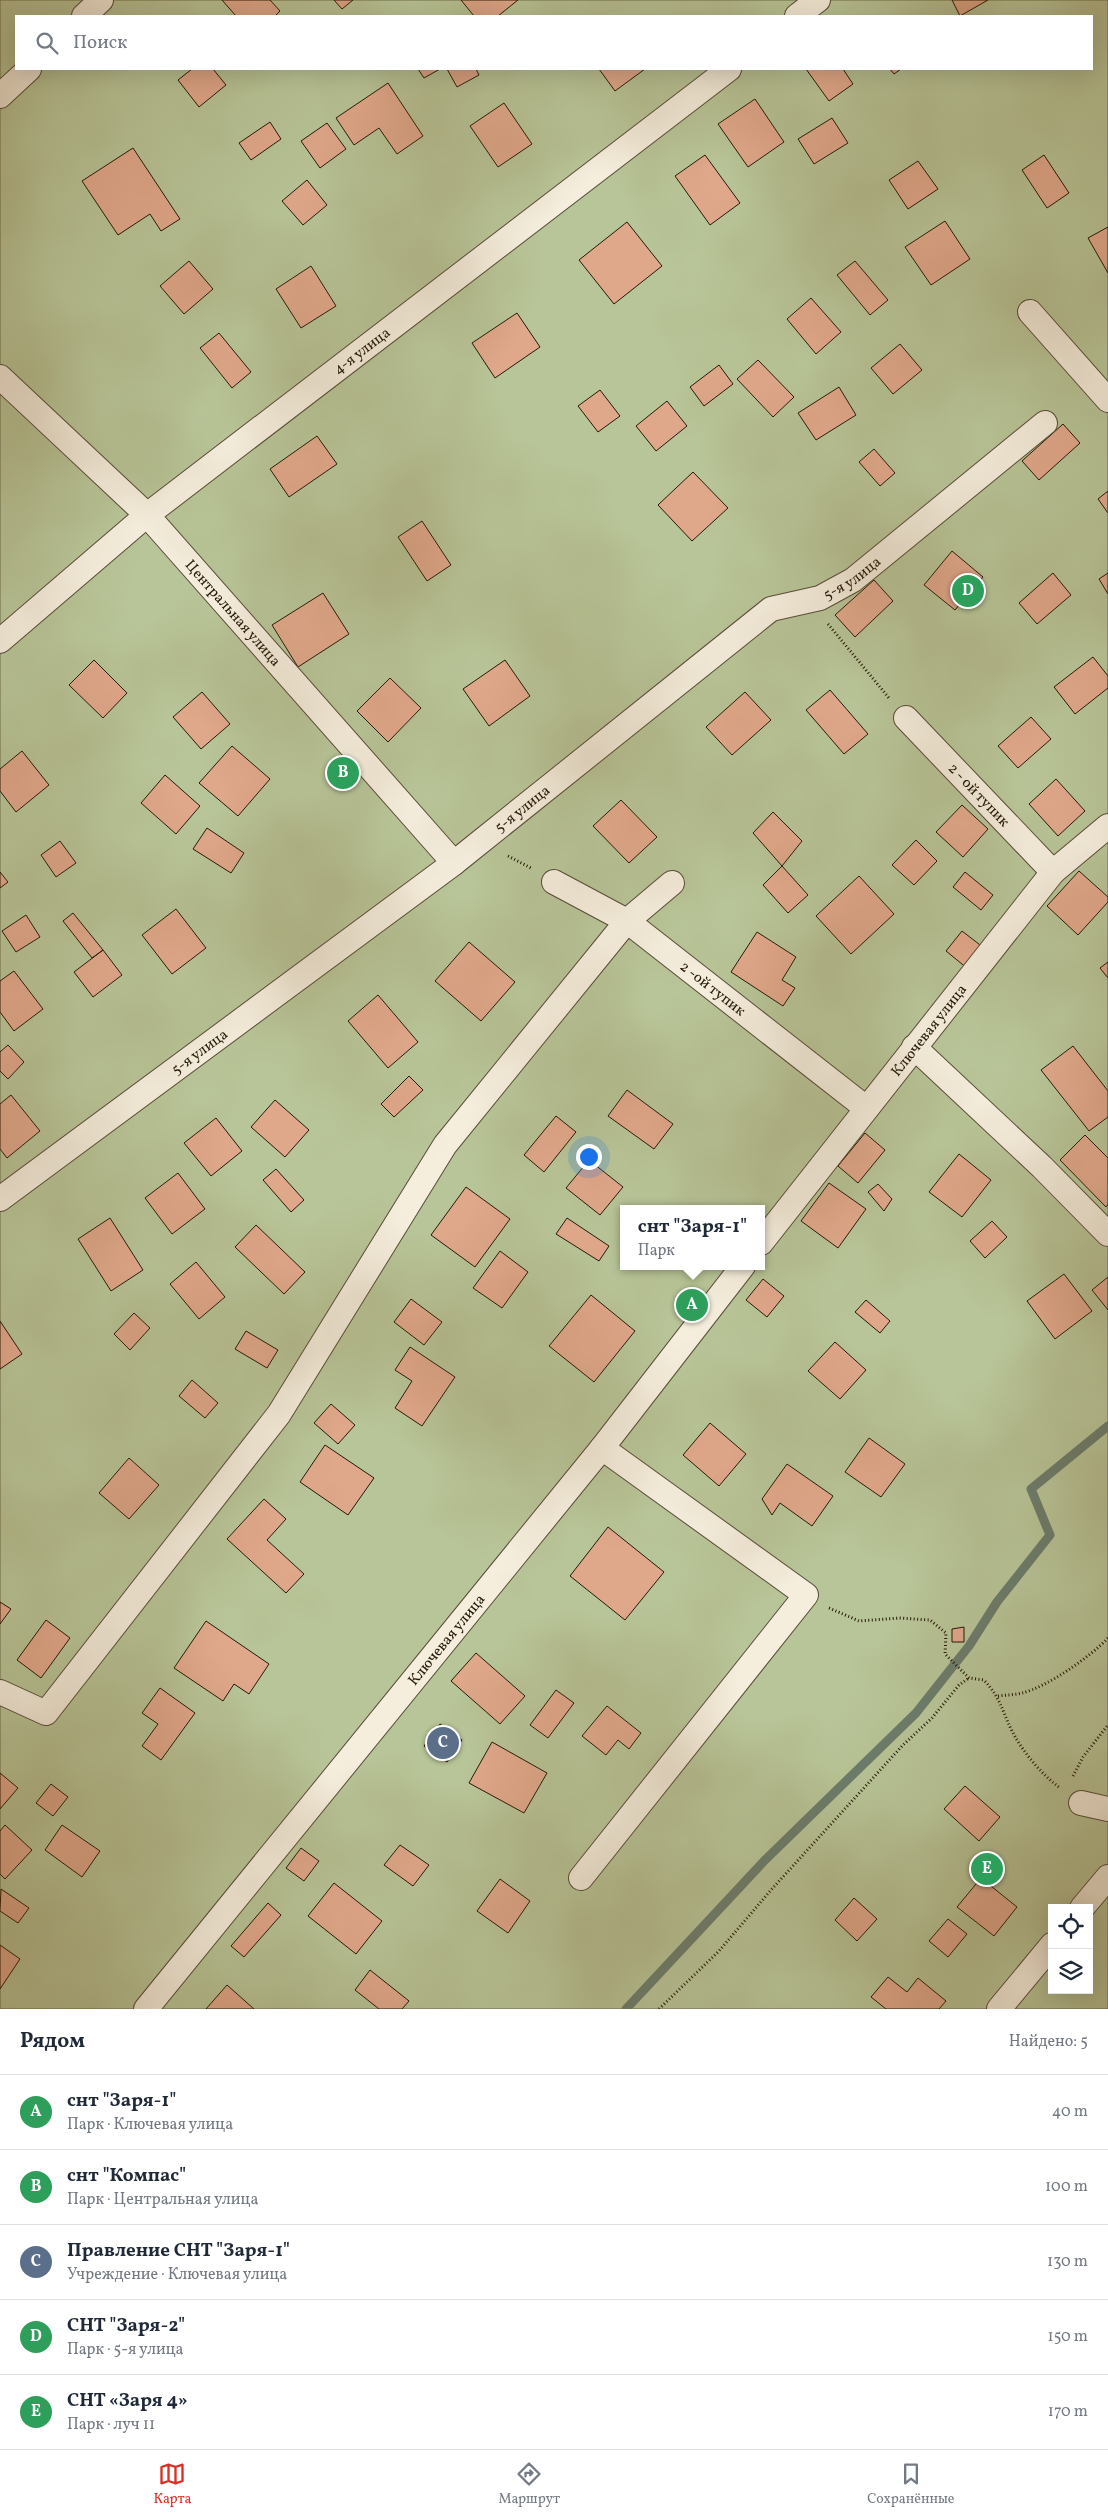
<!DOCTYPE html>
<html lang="ru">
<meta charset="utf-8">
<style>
body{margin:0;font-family:Vollkorn,serif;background:#f2f2f3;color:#1f2937}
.controls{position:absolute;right:15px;bottom:15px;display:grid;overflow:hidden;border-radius:0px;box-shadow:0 5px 20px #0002}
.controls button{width:45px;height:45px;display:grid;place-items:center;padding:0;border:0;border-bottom:1px solid #e0e1e3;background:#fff;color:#1f2937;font:25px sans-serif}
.you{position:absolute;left:588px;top:1156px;width:18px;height:18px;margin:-12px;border:4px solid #fff;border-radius:50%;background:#1a73e8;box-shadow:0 0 0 8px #1a73e833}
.badge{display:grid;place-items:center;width:32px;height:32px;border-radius:50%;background:#d93025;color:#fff;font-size:16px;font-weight:700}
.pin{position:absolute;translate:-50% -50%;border:2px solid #fff;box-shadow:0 1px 5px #0006}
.popup{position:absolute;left:620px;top:1205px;width:145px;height:65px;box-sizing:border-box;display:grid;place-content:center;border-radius:0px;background:#fff;filter:drop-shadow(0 1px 4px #0005);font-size:16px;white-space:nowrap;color:#747a83}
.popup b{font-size:19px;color:#1f2937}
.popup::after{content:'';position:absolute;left:50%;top:100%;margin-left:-10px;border:10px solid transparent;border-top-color:#fff}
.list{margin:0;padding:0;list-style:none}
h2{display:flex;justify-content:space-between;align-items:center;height:65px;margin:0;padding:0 20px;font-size:21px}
h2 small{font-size:16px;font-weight:400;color:#747a83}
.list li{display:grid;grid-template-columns:32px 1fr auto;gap:15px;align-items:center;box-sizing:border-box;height:75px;padding:0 20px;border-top:1px solid #e0e1e3}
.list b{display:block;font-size:19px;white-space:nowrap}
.list p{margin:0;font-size:16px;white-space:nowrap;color:#747a83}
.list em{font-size:16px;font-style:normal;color:#747a83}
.icon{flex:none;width:28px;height:28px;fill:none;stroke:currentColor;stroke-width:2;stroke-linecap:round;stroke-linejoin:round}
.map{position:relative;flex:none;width:1108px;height:2009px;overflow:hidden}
.search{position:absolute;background:#fff;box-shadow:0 5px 20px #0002;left:15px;right:15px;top:15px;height:55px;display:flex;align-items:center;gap:12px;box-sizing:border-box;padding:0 18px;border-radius:0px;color:#747a83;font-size:19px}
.sheet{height:440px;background:#fff}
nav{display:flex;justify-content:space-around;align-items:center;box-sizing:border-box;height:70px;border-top:1px solid #e0e1e3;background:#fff;font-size:14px;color:#747a83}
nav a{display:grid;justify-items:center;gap:2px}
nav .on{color:#d93025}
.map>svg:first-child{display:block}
</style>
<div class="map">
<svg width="1108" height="2009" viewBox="0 0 1108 2009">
<rect width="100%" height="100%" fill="#efe5cb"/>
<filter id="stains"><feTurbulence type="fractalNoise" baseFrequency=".004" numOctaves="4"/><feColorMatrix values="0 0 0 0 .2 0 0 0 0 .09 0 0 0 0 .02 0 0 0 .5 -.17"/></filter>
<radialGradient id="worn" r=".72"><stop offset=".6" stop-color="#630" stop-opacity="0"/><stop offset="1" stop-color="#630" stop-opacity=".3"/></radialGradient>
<path fill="#b8c598" stroke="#6e6e50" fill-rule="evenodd" d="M0 0H1108V2009H0ZM16 16H1092V69H16ZM623 1209H761V1266H623ZM1052 1908H1089V1990H1052Z"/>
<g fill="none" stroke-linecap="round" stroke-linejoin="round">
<path stroke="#6c7d6c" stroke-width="9" d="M626 2009 765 1860 916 1713 969 1646 997 1602 1050 1535 1031 1489 1108 1426"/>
</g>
<path fill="#e0a88b" stroke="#251807" d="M222 0H270L280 11 275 16H236Z
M334 0H353L342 9Z
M461 0H518L498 16H474Z
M952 0H988L960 16Z
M192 69H213L226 85 199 107 178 80Z
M418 69H440L424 78Z
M447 69H476L479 75 457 87Z
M599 69H645L615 91Z
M806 69H843L853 84 829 101Z
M890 69H901L894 74Z
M388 83 423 136 397 154 379 128 354 145 336 118Z
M755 99 784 142 748 167 718 124Z
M504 103 532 144 498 167 470 126Z
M832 118 848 143 814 164 798 139Z
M270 122 281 139 251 160 239 143Z
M327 123 346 149 320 168 301 141Z
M133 148 180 219 161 231 150 214 118 235 82 181Z
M705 155 740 203 710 225 675 176Z
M1044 155 1069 193 1047 208 1022 170Z
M918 161 938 189 908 209 889 180Z
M307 180 327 205 303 225 282 201Z
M945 221 970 259 931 285 905 247Z
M627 222 662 266 614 304 579 260Z
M1108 227V273L1088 238Z
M189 261 213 289 184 314 160 286Z
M855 261 888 300 870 315 837 275Z
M311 266 336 306 301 328 276 289Z
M811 298 841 332 816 354 787 319Z
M517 313 540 347 495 378 472 343Z
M219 333 251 372 232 388 200 348Z
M900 344 922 370 893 394 871 368Z
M758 360 794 397 773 417 737 379Z
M719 365 733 384 704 406 690 387Z
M839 387 856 415 816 440 798 413Z
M600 390 620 416 598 432 578 406Z
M667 401 687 426 656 451 636 426Z
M1063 424 1080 443 1039 480 1022 461Z
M317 436 337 464 289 497 270 469Z
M874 449 895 473 880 486 859 462Z
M693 472 728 508 692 541 658 505Z
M1108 491V513L1098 499Z
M422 521 451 565 427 581 398 537Z
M952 551 983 577 955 610 924 585Z
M1053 573 1071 595 1037 624 1019 603Z
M1108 573V594L1099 579Z
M874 580 893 601 855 637 835 615Z
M323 593 349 634 298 667 272 625Z
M1093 657 1108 676V688L1075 714 1054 687Z
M94 660 127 693 103 718 69 685Z
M505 660 530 696 489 726 463 689Z
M390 678 421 708 388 742 357 711Z
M830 690 868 734 844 754 806 710Z
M202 692 230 724 201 749 173 717Z
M745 692 771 720 732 755 706 727Z
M1031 717 1051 739 1018 768 998 746Z
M232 746 270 779 238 816 199 783Z
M22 751 49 785 16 812 0 791V769Z
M165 775 200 806 176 834 141 803Z
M1056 779 1085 811 1058 836 1029 804Z
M621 800 657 837 629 863 593 826Z
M962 805 988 829 963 857 936 832Z
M773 812 802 841 782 866 753 833Z
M207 828 244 853 231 873 193 849Z
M916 840 937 861 914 885 892 865Z
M60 841 76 863 56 877 41 855Z
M782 866 808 895 788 913 763 885Z
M1079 871 1108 897V902L1078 935 1047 906Z
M0 872 8 882 0 888Z
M965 872 993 895 981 910 953 887Z
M859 876 894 914 851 954 816 916Z
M176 909 206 948 172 974 142 935Z
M73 913 103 950 92 958 63 921Z
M26 915 40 937 16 952 2 931Z
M962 931 984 948 968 969 946 951Z
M757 932 796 957 782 980 795 988 783 1006 731 972Z
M469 942 515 982 481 1021 435 981Z
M103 950 122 975 93 997 74 972Z
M1108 962V978L1100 968Z
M14 971 43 1009 14 1031 0 1012V981Z
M378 995 418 1042 388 1068 348 1021Z
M8 1045 24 1062 8 1079 0 1071V1052Z
M1073 1046 1108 1091V1117L1089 1131 1041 1070Z
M409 1076 423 1090 394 1117 381 1104Z
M627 1090 673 1124 654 1149 608 1116Z
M11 1095 40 1131 7 1158 0 1149V1104Z
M275 1100 309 1130 285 1157 251 1127Z
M556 1116 576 1132 544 1172 524 1155Z
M216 1118 242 1151 211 1176 184 1143Z
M865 1133 885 1150 858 1183 838 1166Z
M1085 1135 1108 1158V1204L1106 1207 1060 1160Z
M959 1154 991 1180 962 1217 929 1192Z
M589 1160 623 1187 600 1215 566 1188Z
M276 1169 304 1200 291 1212 263 1180Z
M178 1173 205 1209 172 1234 145 1198Z
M829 1183 866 1209 838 1248 801 1221Z
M878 1184 892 1199 884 1211 868 1192Z
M466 1187 510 1219 475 1267 431 1235Z
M110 1218 143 1270 111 1291 78 1239Z
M567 1218 609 1246 599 1261 556 1234Z
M992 1221 1007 1237 985 1258 970 1241Z
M256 1225 305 1272 284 1294 235 1247Z
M500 1251 528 1272 502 1308 473 1288Z
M196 1262 225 1297 199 1319 170 1284Z
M1064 1274 1092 1311 1055 1339 1027 1301Z
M1108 1277V1310L1092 1290Z
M763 1279 784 1296 767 1317 746 1300Z
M591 1295 635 1331 594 1382 549 1346Z
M411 1299 442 1322 424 1345 394 1322Z
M866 1300 890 1321 880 1333 855 1312Z
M134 1313 150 1328 130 1350 114 1334Z
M0 1321 22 1354 0 1369Z
M246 1331 278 1350 267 1368 235 1349Z
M835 1342 866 1370 840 1399 808 1371Z
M410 1347 455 1377 422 1426 395 1408 412 1381 395 1370Z
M192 1380 218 1403 205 1418 179 1396Z
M331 1404 355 1425 338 1444 314 1423Z
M710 1423 746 1454 719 1486 683 1455Z
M869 1438 905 1464 881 1497 845 1472Z
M325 1445 374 1478 348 1515 300 1482Z
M129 1458 159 1485 129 1519 99 1493Z
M787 1464 833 1496 812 1526 780 1503 772 1515 762 1499Z
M264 1499 286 1519 267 1540 304 1574 286 1593 227 1539Z
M608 1527 664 1572 625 1620 570 1576Z
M0 1602 11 1609 0 1624Z
M46 1620 70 1638 41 1678 17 1660Z
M206 1621 269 1664 249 1694 234 1684 223 1701 174 1668Z
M964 1627V1642H952V1629Z
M476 1653 525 1696 500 1724 451 1681Z
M160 1688 195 1713 161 1760 142 1746 158 1724 142 1713Z
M556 1690 574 1703 548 1738 530 1725Z
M607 1706 641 1733 629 1749 618 1740 606 1755 582 1736Z
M440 1724 462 1740 447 1762 424 1746Z
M492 1742 547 1773 524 1813 469 1783Z
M0 1773 18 1788 0 1809Z
M51 1784 68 1797 53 1816 36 1803Z
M965 1786 1000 1817 979 1841 944 1809Z
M5 1825 32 1850 5 1879 0 1874V1831Z
M62 1825 100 1851 82 1877 45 1850Z
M400 1845 429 1865 413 1886 384 1865Z
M301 1848 319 1861 304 1881 286 1868Z
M981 1878 1017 1907 994 1936 957 1907Z
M500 1879 530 1901 508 1933 477 1911Z
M334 1883 382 1921 356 1954 308 1916Z
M1 1889 29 1908 18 1923 0 1911Z
M854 1898 877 1919 857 1941 835 1920Z
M268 1903 281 1915 244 1957 231 1946Z
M948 1919 967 1934 948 1957 929 1941Z
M0 1945 20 1959 0 1989Z
M370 1970 409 2001 402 2009H379L355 1990Z
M888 1977 907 1992 918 1978 946 2001 939 2009H886L871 1997Z
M227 1985 254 2009H206Z"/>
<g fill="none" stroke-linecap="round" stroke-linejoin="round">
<defs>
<g id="minor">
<path d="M84 16 101 0"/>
<path d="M797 16 818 0"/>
<path d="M0 96 29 69"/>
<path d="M1030 312 1108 400"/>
<path id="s1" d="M0 377 147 515 454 863"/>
<path id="s2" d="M0 641 147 515 729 69"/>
<path id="s3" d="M906 718 1053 872"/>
<path id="s4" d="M554 882 627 921 866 1108"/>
<path d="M914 1047 1042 1167 1108 1234"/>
<path id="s5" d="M0 1199 454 863 771 609 820 598 853 580 1045 423"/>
<path id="s6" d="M761 1243 1053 872 1108 826"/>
<path d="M0 1692 46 1713 279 1414 445 1145 627 921 672 883"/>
<path d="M1081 1803 1108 1809"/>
<path d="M581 1878 806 1595 602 1448"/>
<path d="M1082 1908 1108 1877"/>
<path id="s7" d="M146 2009 602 1448 743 1266"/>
<path d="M999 2009 1052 1945"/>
</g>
</defs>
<use href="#minor" stroke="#584b38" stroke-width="26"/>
<path stroke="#251807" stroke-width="3" stroke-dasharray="1 2.5" stroke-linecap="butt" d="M828 624 889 698
M508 856 531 868
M829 1608 859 1621 899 1618 930 1620 946 1633 945 1654 969 1678 984 1680C1002 1700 1001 1709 1012 1731 1023 1752 1041 1774 1060 1788
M998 1696C1006 1695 1014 1695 1022 1693 1047 1687 1090 1657 1108 1638
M1073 1776 1083 1757 1108 1725
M659 2009 719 1951 771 1890 903 1745 932 1718 959 1685 969 1678"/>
<use href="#minor" stroke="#f5eedd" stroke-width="24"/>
</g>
<g text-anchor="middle" stroke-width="4" stroke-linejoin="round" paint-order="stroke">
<g font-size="15" fill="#251807" stroke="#f5eedd">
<text dy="5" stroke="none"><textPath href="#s2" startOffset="464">4-я улица</textPath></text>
<text dy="5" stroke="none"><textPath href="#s5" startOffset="1059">5-я улица</textPath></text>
<text dy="5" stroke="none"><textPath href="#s1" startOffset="332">Центральная улица</textPath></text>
<text dy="5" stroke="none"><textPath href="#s3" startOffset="106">2 - ой тупик</textPath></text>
<text dy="5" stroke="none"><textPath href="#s5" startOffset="652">5-я улица</textPath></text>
<text dy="5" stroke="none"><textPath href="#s4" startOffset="192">2 -ой тупик</textPath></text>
<text dy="5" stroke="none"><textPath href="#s6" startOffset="271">Ключевая улица</textPath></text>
<text dy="5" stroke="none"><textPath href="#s5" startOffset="248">5-я улица</textPath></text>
<text dy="5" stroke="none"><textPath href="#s7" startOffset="476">Ключевая улица</textPath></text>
</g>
</g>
<rect width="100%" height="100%" filter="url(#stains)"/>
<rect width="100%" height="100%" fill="url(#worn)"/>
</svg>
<div class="controls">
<button><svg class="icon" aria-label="locate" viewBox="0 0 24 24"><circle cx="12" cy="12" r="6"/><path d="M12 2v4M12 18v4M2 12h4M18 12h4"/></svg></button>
<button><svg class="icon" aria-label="layers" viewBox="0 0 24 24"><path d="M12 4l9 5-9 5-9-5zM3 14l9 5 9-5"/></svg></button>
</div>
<div class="you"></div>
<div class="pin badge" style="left:692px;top:1305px;background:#2e9e5b">A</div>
<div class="popup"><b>снт &quot;Заря-1&quot;</b>Парк</div>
<div class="pin badge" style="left:343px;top:773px;background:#2e9e5b">B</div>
<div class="pin badge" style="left:443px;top:1743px;background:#5c6f8a">C</div>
<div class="pin badge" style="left:968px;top:591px;background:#2e9e5b">D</div>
<div class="pin badge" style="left:987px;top:1869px;background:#2e9e5b">E</div>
<div class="search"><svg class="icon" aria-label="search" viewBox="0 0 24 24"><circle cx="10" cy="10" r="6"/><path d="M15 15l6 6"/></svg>Поиск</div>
</div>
<section class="sheet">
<h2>Рядом<small>Найдено: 5</small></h2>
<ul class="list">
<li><span class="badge" style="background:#2e9e5b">A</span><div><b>снт &quot;Заря-1&quot;</b><p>Парк · Ключевая улица</p></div><em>40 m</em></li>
<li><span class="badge" style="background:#2e9e5b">B</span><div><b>снт &quot;Компас&quot;</b><p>Парк · Центральная улица</p></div><em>100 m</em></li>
<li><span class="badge" style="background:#5c6f8a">C</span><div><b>Правление СНТ &quot;Заря-1&quot;</b><p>Учреждение · Ключевая улица</p></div><em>130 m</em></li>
<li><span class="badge" style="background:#2e9e5b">D</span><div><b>СНТ &quot;Заря-2&quot;</b><p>Парк · 5-я улица</p></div><em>150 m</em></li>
<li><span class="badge" style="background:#2e9e5b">E</span><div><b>СНТ «Заря 4»</b><p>Парк · луч 11</p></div><em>170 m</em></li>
</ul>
</section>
<nav>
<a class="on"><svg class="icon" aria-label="map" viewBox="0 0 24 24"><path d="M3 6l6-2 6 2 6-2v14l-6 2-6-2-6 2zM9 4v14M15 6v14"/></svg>Карта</a>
<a><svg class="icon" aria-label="directions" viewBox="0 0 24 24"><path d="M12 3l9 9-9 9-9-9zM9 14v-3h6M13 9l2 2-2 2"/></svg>Маршрут</a>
<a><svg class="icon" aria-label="saved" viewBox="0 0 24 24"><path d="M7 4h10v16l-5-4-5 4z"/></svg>Сохранённые</a>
</nav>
